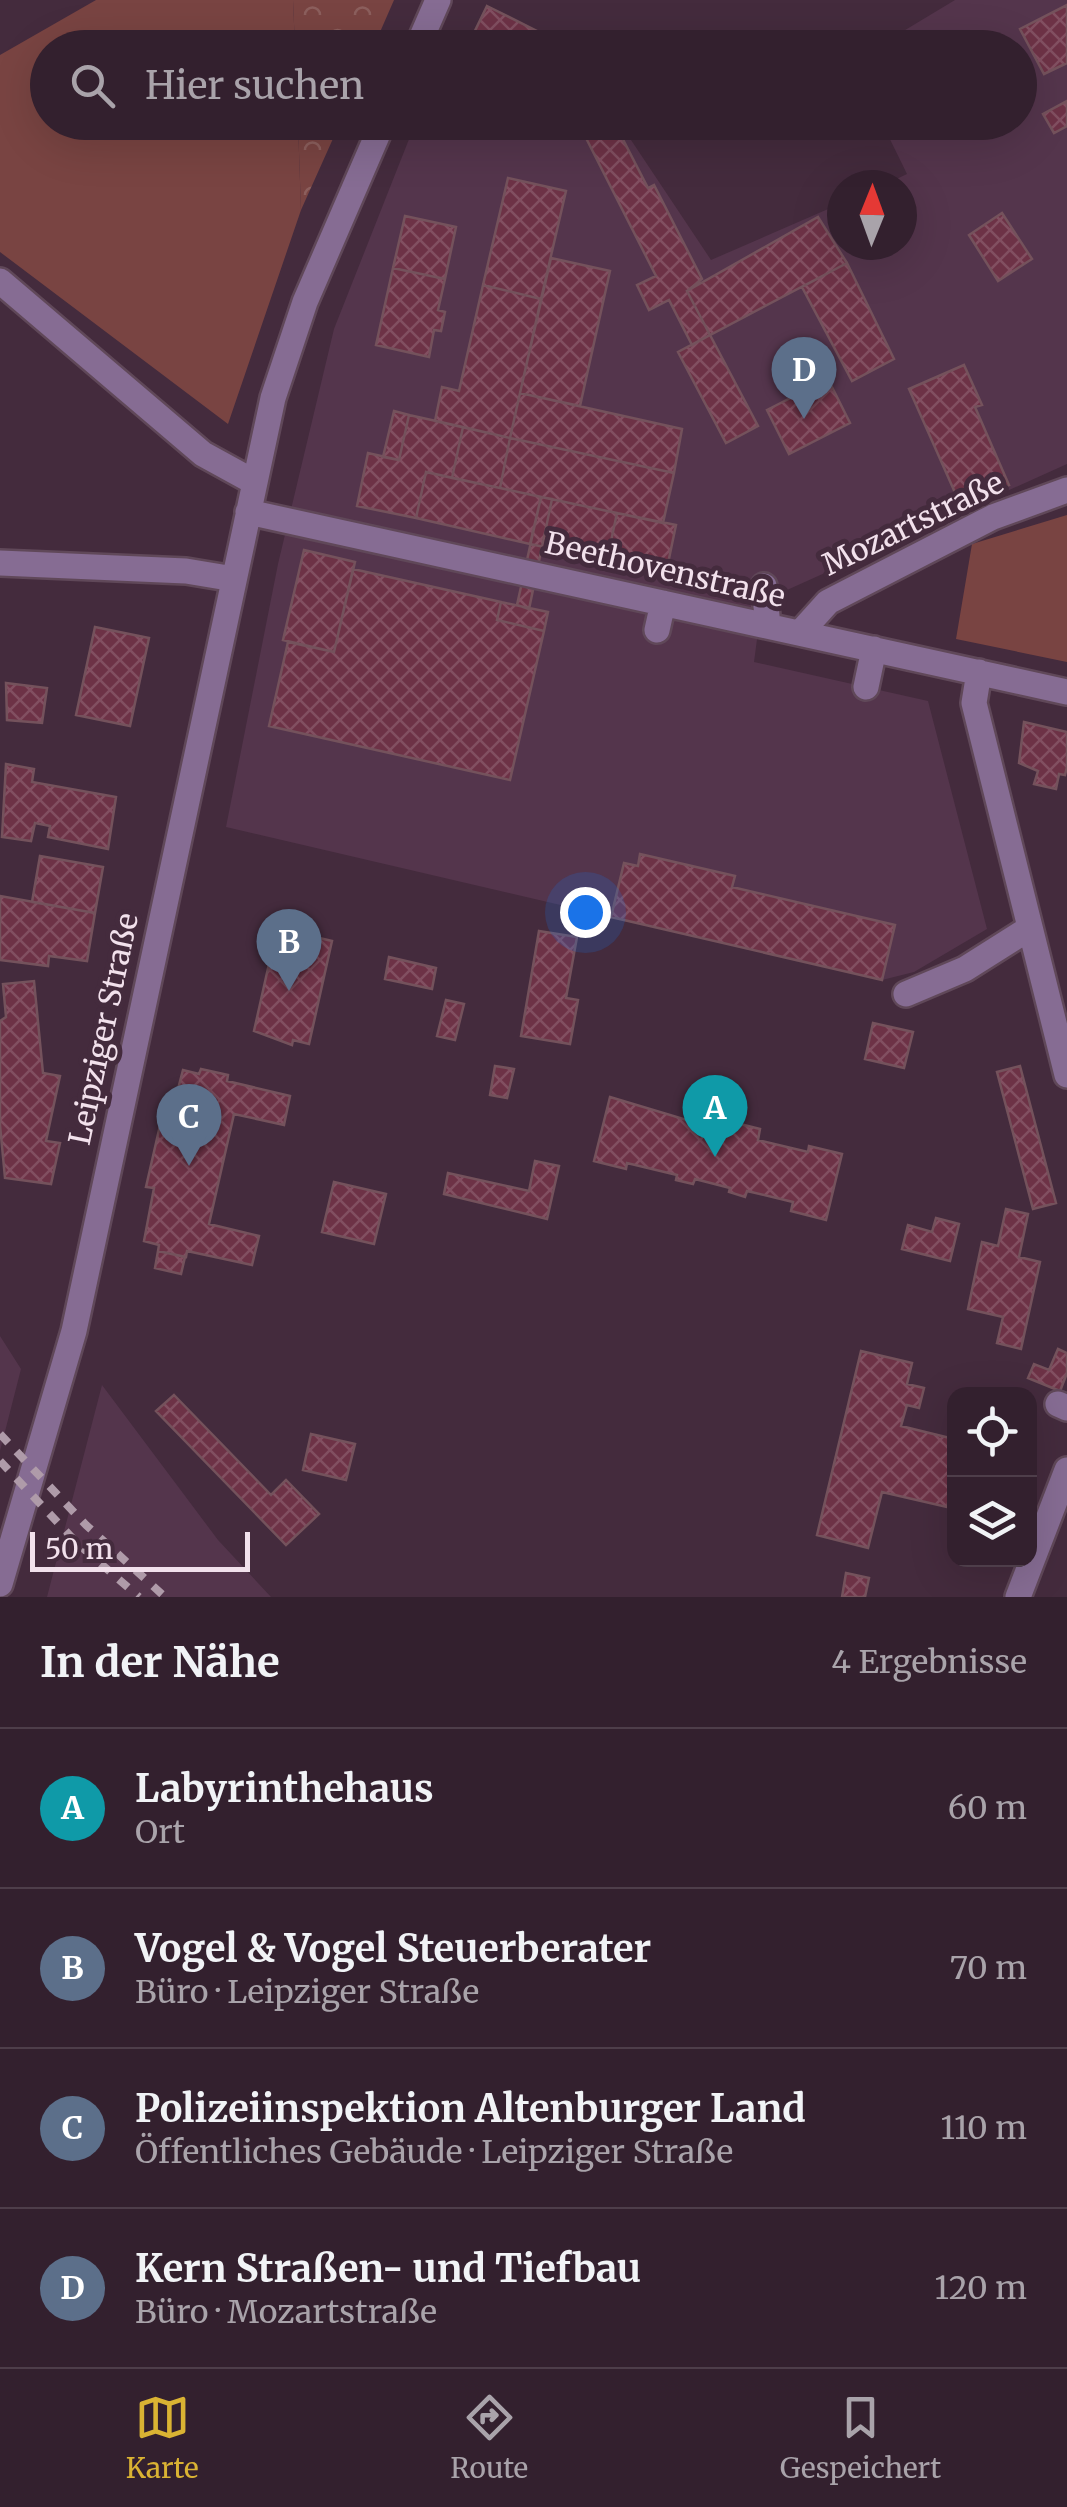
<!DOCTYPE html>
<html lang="de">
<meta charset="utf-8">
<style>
body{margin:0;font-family:Merriweather,serif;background:#3e2d3a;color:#f1f3f6}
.controls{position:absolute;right:30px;bottom:30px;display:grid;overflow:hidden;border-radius:20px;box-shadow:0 10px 40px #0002}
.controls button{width:90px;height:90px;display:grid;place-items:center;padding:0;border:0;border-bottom:2px solid #4e3e4a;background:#33202e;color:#f1f3f6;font:50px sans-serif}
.compass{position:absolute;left:827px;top:170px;width:90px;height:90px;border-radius:50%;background:#33202e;box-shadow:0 10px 40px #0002;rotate:1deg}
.scale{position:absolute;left:30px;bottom:25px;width:220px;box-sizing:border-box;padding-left:10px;border:5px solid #f2e1ec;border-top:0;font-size:28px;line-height:35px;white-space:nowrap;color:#f2e1ec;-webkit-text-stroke:8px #442b3d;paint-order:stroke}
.you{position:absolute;left:585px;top:912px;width:35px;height:35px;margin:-25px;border:8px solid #fff;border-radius:50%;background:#1a73e8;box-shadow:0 0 0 15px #1a73e833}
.badge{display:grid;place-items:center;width:65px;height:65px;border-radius:50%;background:#dab333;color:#fff;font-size:32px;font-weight:700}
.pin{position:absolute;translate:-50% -82px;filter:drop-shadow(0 2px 5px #0008)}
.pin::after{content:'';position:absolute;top:52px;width:35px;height:30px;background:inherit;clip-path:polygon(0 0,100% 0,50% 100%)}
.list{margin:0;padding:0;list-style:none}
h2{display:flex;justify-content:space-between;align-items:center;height:130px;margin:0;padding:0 40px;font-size:42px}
h2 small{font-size:32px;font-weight:400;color:#a9a3aa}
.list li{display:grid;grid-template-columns:65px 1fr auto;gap:30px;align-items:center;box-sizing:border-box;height:160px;padding:0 40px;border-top:2px solid #4e3e4a}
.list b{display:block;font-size:38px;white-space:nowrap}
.list p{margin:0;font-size:32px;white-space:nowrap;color:#a9a3aa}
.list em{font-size:32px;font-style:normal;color:#a9a3aa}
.icon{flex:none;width:55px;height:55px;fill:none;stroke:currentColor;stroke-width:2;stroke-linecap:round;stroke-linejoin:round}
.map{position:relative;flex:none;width:1067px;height:1597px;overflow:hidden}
.search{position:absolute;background:#33202e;box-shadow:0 10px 40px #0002;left:30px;right:30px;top:30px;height:110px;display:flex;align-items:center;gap:25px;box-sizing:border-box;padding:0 35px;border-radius:55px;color:#a9a3aa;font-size:38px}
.sheet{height:770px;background:#33202e}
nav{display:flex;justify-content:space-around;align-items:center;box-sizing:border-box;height:140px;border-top:2px solid #4e3e4a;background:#33202e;font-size:28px;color:#a9a3aa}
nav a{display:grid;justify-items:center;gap:5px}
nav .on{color:#dab333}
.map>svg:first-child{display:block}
</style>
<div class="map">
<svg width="1067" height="1597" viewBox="0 0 1067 1597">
<defs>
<pattern id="forest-crowns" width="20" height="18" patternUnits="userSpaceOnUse" patternTransform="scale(2.5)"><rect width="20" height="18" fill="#794442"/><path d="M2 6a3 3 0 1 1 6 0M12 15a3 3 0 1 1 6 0" fill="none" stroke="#8c5f5d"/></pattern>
<pattern id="building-cross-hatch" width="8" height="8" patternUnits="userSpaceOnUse" patternTransform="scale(2.5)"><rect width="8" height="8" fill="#6d3246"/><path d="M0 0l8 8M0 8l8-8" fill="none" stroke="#824f61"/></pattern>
</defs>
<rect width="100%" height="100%" fill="#442b3d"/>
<path fill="#54354c" d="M955 0H1067V464L787 590 764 586 754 662 928 701 987 929 914 972 882 980 226 827 278 564 334 329 415 124 438 134 443 123H583L631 140 711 260 842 203V245H902V185H884L907 174 882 123 1020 122V48L877 47Z
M0 1336 21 1369 0 1451Z
M102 1385 218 1540 271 1597H47Z"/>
<path fill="#794442" d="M96 0H293L295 47 48 48V122L298 123 301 210 228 424 0 252V55Z
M1067 515V662L956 639 972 544Z"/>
<path fill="url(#forest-crowns)" d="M293 0H394L373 48 295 47Z
M298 123H340L301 210Z"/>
<path fill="url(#building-cross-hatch)" stroke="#74525c" stroke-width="2.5" d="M1067 5V63L1044 74 1020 29Z
M487 6 549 37 544 48H480L471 39Z
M1067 101V126L1054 133 1043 114Z
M608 122H614L648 188 654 185 702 279 687 291 710 335 692 345 669 300 649 310 637 285 656 276 584 134Z
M508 178 566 191 541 299 483 285Z
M1002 213 1032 259 998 281 969 235Z
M405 216 456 227 445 279 393 268Z
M818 217 847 263 710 335 687 291Z
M551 258 610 271 580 406 520 393Z
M847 263 894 359 852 381 802 287Z
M393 268 445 279 438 310 445 312 441 331 434 330 429 357 376 345Z
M483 285 541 299 510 438 435 421 442 387 459 391Z
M710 335 758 426 726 443 678 352Z
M964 365 982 405 975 407 1009 485 961 506 909 389Z
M828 379 850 423 789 454 767 410Z
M520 393 682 429 674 473 510 438Z
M394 411 409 415 399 460 383 457Z
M409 415 463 427 452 478 426 472 416 518 357 506 368 453 399 460Z
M463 427 510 438 500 488 452 478Z
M510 438 674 473 663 523 500 488Z
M426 472 541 497 530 544 416 518Z
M541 497 617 513 607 560 530 544Z
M541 497 552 499 529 609 517 605Z
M617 513 676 525 666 573 607 560Z
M304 550 355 562 334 652 283 640Z
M353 569 501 602 497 620 544 631 510 780 269 726 288 642 334 652Z
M501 602 548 612 544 631 497 620Z
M95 627 149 638 130 726 76 715Z
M6 683 47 688 42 723 7 720Z
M1024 722 1067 732V767L1065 775 1059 774 1056 789 1034 784 1038 771 1019 763Z
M6 764 34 769 32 782 116 797 108 849 48 837 50 826 35 823 31 841 2 837Z
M640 854 735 876 732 887 895 925 882 980 611 917 624 863 638 866Z
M40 856 103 867 95 913 32 902Z
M0 896 95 913 87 961 49 956 48 966 0 960Z
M277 928 332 941 309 1044 293 1040 292 1045 254 1031Z
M539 931 577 937 566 998 578 1000 570 1044 521 1036Z
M389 957 436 968 432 989 385 979Z
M34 981 43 1073 60 1076 46 1141 60 1143 51 1184 5 1178 0 1125V1021L6 1017 3 984Z
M446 1000 464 1004 455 1040 437 1036Z
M873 1023 913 1032 904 1068 865 1059Z
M495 1066 514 1069 507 1098 490 1095Z
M1020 1066 1056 1203 1033 1209 997 1072Z
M201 1069 228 1075 227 1081 290 1096 284 1125 234 1114 209 1224 259 1236 252 1265 187 1251 186 1257 158 1251 159 1245 144 1241 154 1188 146 1187 161 1121 169 1123 183 1070 199 1074Z
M610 1097 690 1121 692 1112 760 1129 758 1140 808 1152 809 1146 842 1154 826 1220 791 1211 793 1202 747 1191 745 1197 729 1192 730 1188 695 1179 693 1184 676 1180 677 1175 627 1163 626 1169 594 1161Z
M535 1161 559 1166 547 1219 444 1194 448 1173 529 1191Z
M334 1182 386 1194 374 1244 322 1232Z
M1006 1209 1028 1214 1019 1257 1040 1262 1021 1349 997 1343 1003 1317 968 1309 982 1242 998 1246Z
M936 1218 959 1224 950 1261 902 1249 908 1225 932 1232Z
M158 1251 185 1257 181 1274 155 1268Z
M1058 1349 1067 1353V1373L1060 1391 1028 1378 1034 1364 1049 1370Z
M861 1351 912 1363 907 1384 924 1388 919 1408 907 1405 901 1426 954 1439V1478L947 1507 882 1492 868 1548 817 1535Z
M174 1395 271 1495 286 1480 319 1514 286 1545 156 1411Z
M311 1434 355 1444 346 1480 303 1470Z
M846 1573 869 1578 865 1597H842Z"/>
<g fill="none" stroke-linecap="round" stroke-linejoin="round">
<defs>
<path id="minor" d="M417 48 438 0
M0 281 203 454 254 482
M248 512 1067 692
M0 563 186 571 234 579
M764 586 768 626
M657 630 663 603
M800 633 828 602 993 517 1067 490
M979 672 974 703 1067 1075
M866 687 874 649
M906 994 965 969 1030 928
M1058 1404 1067 1408
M0 1584 74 1331 273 398 305 302 383 122
M1018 1597 1067 1470"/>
</defs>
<use href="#minor" stroke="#604859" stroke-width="30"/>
<use href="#minor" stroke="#866c93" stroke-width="25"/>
<path stroke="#af9ba9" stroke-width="8" stroke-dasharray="12 12" stroke-linecap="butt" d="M0 1434 86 1525 165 1597
M0 1461 77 1543 139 1597"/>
</g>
<g text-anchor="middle" stroke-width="10" stroke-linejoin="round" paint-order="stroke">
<g font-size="30" fill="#f2e1ec" stroke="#442b3d">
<text transform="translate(913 524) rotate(-26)" y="10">Mozartstraße</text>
<text transform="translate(665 570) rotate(13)" y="10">Beethovenstraße</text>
<text transform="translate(104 1029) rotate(-78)" y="10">Leipziger Straße</text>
</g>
</g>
</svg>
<div class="controls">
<button><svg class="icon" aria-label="locate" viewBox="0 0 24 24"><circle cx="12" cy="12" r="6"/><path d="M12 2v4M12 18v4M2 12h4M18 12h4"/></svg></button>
<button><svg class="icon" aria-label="layers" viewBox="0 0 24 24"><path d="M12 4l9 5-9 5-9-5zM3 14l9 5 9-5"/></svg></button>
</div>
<svg class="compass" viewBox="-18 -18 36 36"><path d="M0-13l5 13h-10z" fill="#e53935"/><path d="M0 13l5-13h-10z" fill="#a9a3aa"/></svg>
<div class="scale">50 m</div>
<div class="you"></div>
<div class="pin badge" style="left:715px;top:1157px;background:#0f9aa8">A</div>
<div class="pin badge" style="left:289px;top:991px;background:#5c6f8a">B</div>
<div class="pin badge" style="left:189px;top:1166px;background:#5c6f8a">C</div>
<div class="pin badge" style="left:804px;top:419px;background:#5c6f8a">D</div>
<div class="search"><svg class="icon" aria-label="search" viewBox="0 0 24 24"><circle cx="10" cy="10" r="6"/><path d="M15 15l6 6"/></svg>Hier suchen</div>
</div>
<section class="sheet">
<h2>In der Nähe<small>4 Ergebnisse</small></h2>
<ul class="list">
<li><span class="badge" style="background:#0f9aa8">A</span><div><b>Labyrinthehaus</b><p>Ort</p></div><em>60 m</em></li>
<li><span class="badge" style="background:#5c6f8a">B</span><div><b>Vogel &amp; Vogel Steuerberater</b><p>Büro · Leipziger Straße</p></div><em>70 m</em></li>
<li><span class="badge" style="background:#5c6f8a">C</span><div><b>Polizeiinspektion Altenburger Land</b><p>Öffentliches Gebäude · Leipziger Straße</p></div><em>110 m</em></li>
<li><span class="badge" style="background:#5c6f8a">D</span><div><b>Kern Straßen- und Tiefbau</b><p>Büro · Mozartstraße</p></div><em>120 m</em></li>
</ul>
</section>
<nav>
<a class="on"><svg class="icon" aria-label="map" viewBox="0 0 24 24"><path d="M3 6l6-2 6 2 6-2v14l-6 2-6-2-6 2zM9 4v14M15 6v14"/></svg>Karte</a>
<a><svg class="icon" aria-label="directions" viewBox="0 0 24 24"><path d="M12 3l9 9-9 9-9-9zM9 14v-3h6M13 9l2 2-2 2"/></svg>Route</a>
<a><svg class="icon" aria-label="saved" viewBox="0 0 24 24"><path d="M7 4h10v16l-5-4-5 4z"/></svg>Gespeichert</a>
</nav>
